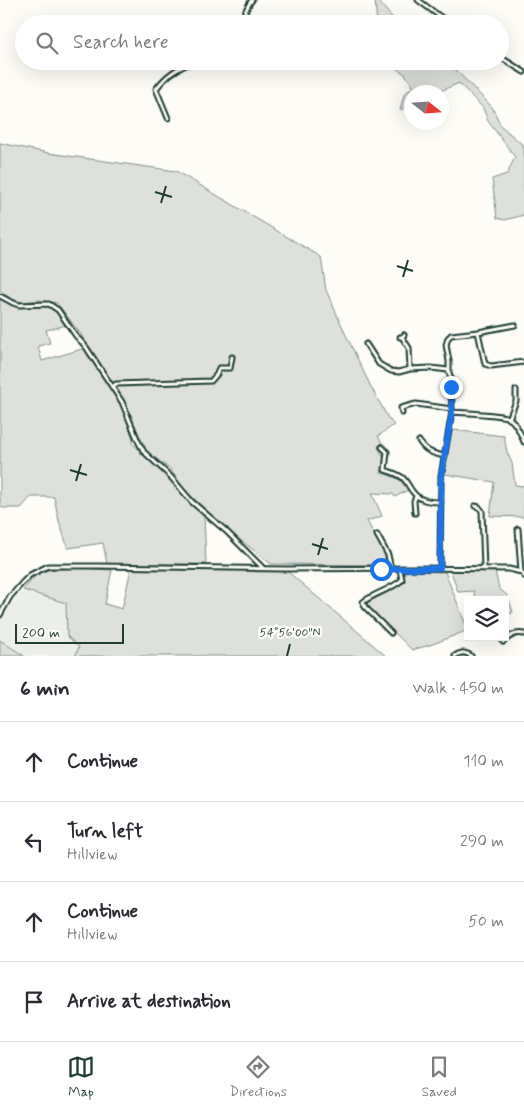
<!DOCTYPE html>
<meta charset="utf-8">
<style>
body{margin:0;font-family:Mynerve,sans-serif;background:#f7f7f7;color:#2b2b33}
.controls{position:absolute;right:15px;bottom:15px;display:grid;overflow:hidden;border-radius:0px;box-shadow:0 5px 20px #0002}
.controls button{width:45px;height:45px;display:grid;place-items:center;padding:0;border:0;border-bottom:1px solid #e1e1e2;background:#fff;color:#2b2b33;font:25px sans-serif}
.compass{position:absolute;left:404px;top:85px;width:45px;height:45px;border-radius:50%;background:#fff;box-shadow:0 5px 20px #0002;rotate:107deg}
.scale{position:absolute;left:15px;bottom:12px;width:109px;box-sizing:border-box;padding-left:5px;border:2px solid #1f3d34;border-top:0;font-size:14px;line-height:18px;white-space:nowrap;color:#1f3d34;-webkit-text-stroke:4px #fdfcf7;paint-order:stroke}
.stop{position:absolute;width:15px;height:15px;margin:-11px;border:4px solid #1a73e8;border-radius:50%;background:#fff}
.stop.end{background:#1a73e8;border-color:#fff;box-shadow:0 1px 5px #0008}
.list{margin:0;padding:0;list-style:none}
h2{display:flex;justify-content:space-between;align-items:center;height:65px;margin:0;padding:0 20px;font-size:21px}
h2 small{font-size:16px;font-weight:400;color:#7c7c81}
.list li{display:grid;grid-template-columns:32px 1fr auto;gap:15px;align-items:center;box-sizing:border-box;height:80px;padding:0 20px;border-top:1px solid #e1e1e2}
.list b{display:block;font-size:19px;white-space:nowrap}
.list p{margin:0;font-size:16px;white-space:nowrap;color:#7c7c81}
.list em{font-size:16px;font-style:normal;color:#7c7c81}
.icon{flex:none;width:28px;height:28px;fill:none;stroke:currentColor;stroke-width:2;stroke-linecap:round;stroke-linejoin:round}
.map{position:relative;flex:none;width:524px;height:656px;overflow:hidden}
.search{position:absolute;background:#fff;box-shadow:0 5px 20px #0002;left:15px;right:15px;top:15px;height:55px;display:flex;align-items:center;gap:12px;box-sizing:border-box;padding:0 18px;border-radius:28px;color:#7c7c81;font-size:19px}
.sheet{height:385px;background:#fff}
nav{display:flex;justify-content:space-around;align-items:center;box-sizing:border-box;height:70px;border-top:1px solid #e1e1e2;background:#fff;font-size:14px;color:#7c7c81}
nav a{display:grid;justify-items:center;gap:2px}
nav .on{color:#1f3d34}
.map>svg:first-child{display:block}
</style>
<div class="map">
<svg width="524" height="656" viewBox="0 0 524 656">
<rect width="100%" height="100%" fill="#fdfcf7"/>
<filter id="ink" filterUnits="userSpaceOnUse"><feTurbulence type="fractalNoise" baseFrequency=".02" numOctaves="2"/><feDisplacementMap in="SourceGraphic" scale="10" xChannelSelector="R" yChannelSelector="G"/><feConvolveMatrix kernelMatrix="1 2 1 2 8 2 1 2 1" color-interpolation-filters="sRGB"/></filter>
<g filter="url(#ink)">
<path fill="#eceee9" d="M23 590 66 603 67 636 79 647 75 656H24L0 640V622L11 604Z"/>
<path fill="#dde0db" stroke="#7e8e88" d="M375 0H377L398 24H377Z
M384 61H447L492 107 501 126 524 146V215L505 220 497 218 492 179 507 174 515 157 488 121 483 108 459 83 438 92H412L411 105 400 110 404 95 413 86 405 74Z
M0 143 48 153 176 171 321 257 326 290 346 335 371 387 388 418 394 425 378 436 382 443 378 447 385 460 381 473C393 476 402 479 408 490L395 497 393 494 372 493 382 516 367 521 384 553 387 565 271 564 228 530 185 490 170 469 145 450 131 415 112 382 80 333 57 303 39 300 22 302 10 298 0 290Z
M0 296 21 306H45L54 308 67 325 46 330 50 343 38 346 42 361 85 348 103 378 122 407 133 439 132 443 168 476 188 500 204 514 206 564H107L103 543 68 548 59 521 54 497H31L21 508H4L0 506Z
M453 430 504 436 507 452 512 463 515 485 524 486V517L490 516 494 482 445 474 450 438Z
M76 568 112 570 105 604 122 609 131 569 287 571 386 656H75L79 647 67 636 66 603 23 590 36 575 47 570Z
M405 571 445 572 468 630 433 644 412 650 370 608 366 601 404 583Z
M453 571H495L499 589 507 595 513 612 505 616V600H475L474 591 458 592 452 574Z
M0 640 24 656H0Z"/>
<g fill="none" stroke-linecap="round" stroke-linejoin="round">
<defs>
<path id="street" d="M418 0 450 24
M240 24C244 16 246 7 252 0
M500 57 524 72
M168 118 156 89C167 74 178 68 195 61
M0 296 13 303 19 305 49 304 58 310 76 336 86 347 122 402 138 441 144 452 170 476 192 502 226 531 262 567
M478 332 485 364 491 366 524 362
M400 337H402L404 335
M402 337 409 348 410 369
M366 344 379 364 391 371 399 372 410 369 431 368 448 370
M112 387 116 384 211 381 217 374 219 368H230L232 357
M452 412C463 413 501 414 509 418 516 423 521 434 524 442
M402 413 401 408 416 404 452 409
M509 419 516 401V390
M419 441C425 451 433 454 445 456
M382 447 387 452 385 470C391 472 398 474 403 478 407 482 409 487 412 491 419 501 430 502 441 502
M475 506 479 507 482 511 484 569
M415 513 414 501 416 496
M518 529 521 572
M377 535 388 555 391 569
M440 568 441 476 452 412 451 378 449 373V361L446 345 448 338 451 335 478 332 515 325
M0 615 10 597 23 582 30 575 48 566H99L286 569 416 568 509 569 521 572 524 576
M391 633 365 607 363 602C375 593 390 590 402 580L400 569
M503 642C510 636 515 632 524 634
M455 656C460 652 466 652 471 656"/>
</defs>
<use href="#street" stroke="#1f3d34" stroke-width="7"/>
<use href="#street" stroke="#fdfcf7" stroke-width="3"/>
</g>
</g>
<g fill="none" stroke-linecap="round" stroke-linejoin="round" filter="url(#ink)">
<path stroke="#1a73e8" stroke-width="6" d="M381 569 440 568 441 476 452 412 451 387"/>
</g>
<path fill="none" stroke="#1f3d34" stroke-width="2" d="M155 192 172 197M161 203 166 186M397 266 413 271M403 277 408 260M70 470 87 475M76 481 81 464M312 544 328 549M318 555 323 538M287 656 290 644"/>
<g font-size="12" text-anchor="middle" fill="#1f3d34" stroke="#fdfcf7" stroke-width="5" stroke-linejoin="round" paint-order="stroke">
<text x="290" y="636">54°56'00"N</text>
</g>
</svg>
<div class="controls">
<button><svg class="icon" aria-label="layers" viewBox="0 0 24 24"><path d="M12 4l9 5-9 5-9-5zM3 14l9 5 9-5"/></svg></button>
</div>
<svg class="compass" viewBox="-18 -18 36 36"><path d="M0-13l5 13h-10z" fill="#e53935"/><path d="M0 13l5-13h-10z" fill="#7c7c81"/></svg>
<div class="scale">200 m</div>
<div class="stop" style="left:381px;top:569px"></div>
<div class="stop end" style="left:451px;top:387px"></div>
<div class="search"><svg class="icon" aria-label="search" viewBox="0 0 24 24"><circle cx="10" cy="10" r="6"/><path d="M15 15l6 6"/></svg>Search here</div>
</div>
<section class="sheet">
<h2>6 min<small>Walk · 450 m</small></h2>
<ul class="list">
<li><svg class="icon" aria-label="ahead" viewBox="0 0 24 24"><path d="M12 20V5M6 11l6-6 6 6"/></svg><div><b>Continue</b></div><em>110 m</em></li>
<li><svg class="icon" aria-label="left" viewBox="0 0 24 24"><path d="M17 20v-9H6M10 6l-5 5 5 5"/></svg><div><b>Turn left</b><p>Hillview</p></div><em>290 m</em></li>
<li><svg class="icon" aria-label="ahead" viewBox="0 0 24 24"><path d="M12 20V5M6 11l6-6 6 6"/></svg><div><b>Continue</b><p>Hillview</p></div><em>50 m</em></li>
<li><svg class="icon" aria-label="arrive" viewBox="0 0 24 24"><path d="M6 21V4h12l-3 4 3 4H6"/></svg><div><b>Arrive at destination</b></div></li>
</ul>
</section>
<nav>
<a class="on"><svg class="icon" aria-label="map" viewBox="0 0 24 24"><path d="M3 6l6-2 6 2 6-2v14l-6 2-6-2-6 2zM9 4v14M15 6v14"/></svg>Map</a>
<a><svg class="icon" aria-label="directions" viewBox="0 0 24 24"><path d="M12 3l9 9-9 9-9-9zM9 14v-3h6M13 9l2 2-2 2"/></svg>Directions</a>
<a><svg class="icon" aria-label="saved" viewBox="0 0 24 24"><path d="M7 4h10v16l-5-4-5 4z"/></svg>Saved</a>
</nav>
